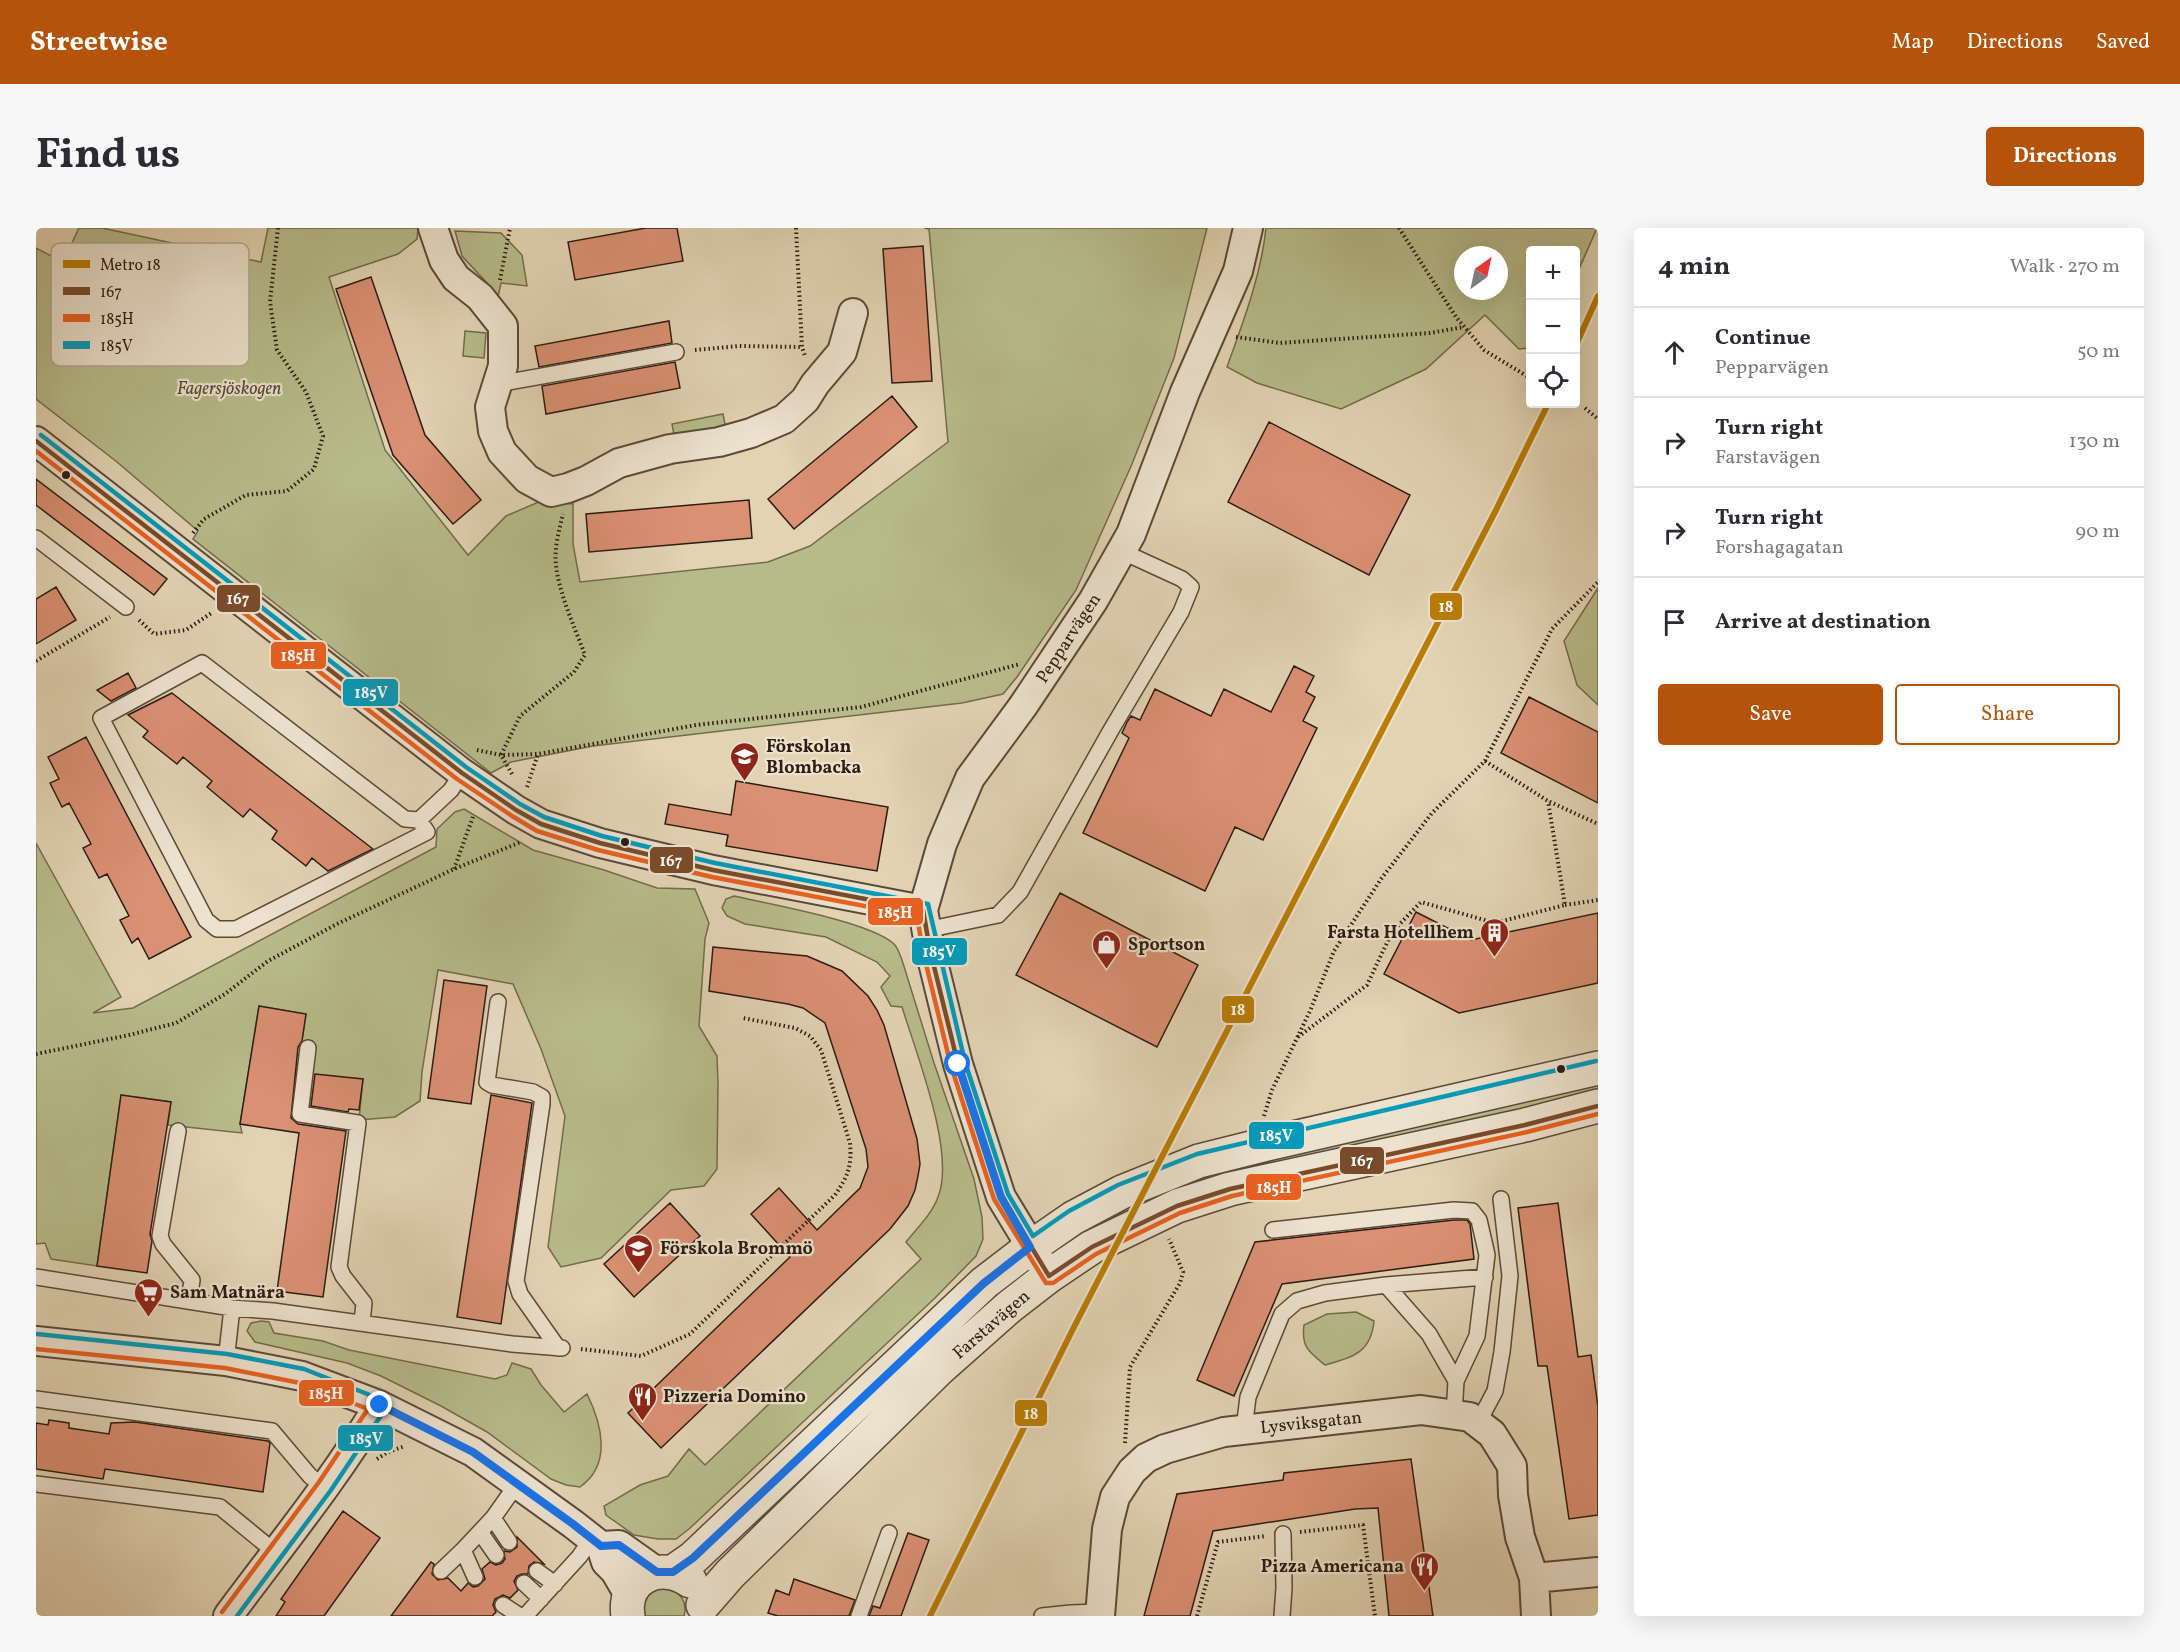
<!DOCTYPE html>
<meta charset="utf-8">
<style>
body{margin:0;font-family:Vollkorn,serif;background:#f7f7f7;color:#2b2b33}
.controls{position:absolute;right:18px;top:18px;display:grid;overflow:hidden;border-radius:6px;box-shadow:0 6px 24px #0002}
.controls button{width:54px;height:54px;display:grid;place-items:center;padding:0;border:0;border-bottom:2px solid #e1e1e2;background:#fff;color:#2b2b33;font:30px sans-serif}
.compass{position:absolute;left:1418px;top:18px;width:54px;height:54px;border-radius:50%;background:#fff;box-shadow:0 6px 24px #0002;rotate:33deg}
.stop{position:absolute;width:18px;height:18px;margin:-14px;border:4px solid #1a73e8;border-radius:50%;background:#fff}
.stop.end{background:#1a73e8;border-color:#fff;box-shadow:0 2px 6px #0008}
.list{margin:0;padding:0;list-style:none}
h2{display:flex;justify-content:space-between;align-items:center;height:78px;margin:0;padding:0 24px;font-size:26px}
h2 small{font-size:20px;font-weight:400;color:#7c7c81}
.list li{display:grid;grid-template-columns:39px 1fr auto;gap:18px;align-items:center;box-sizing:border-box;height:90px;padding:0 24px;border-top:2px solid #e1e1e2}
.list b{display:block;font-size:22px;white-space:nowrap}
.list p{margin:0;font-size:20px;white-space:nowrap;color:#7c7c81}
.list em{font-size:20px;font-style:normal;color:#7c7c81}
.actions{display:flex;gap:12px;padding:18px 24px}
.actions a{flex:1;padding:14px 0;border:2px solid #b45309;border-radius:6px;text-align:center;font-size:21px;color:#b45309}
.actions .main{background:#b45309;color:#fff}
.icon{flex:none;width:33px;height:33px;fill:none;stroke:currentColor;stroke-width:2;stroke-linecap:round;stroke-linejoin:round}
.map{position:relative;flex:none;width:1562px;height:1388px;overflow:hidden;border-radius:6px}
header{display:flex;align-items:center;gap:36px;box-sizing:border-box;height:84px;padding:0 30px;background:#b45309;color:#fff}
header strong{font-size:28px}
nav{display:flex;gap:33px;margin-inline-start:auto;font-size:21px}
.intro{display:flex;align-items:center;justify-content:space-between;box-sizing:border-box;height:144px;padding:0 36px}
h1{margin:0;font-size:42px}
.button{padding:15px 27px;border-radius:6px;background:#b45309;color:#fff;font-size:21px;font-weight:700}
main{display:flex;gap:36px;padding:0 36px}
aside{flex:1;background:#fff;border-radius:6px;box-shadow:0 6px 24px #0002}
.map>svg:first-child{display:block}
</style>
<header>
<strong>Streetwise</strong>
<nav><a>Map</a><a>Directions</a><a>Saved</a></nav>
</header>
<div class="intro"><h1>Find us</h1><a class="button">Directions</a></div>
<main>
<div class="map">
<svg width="1562" height="1388" viewBox="0 0 1562 1388">
<rect width="100%" height="100%" fill="#e2d3b3"/>
<filter id="stains"><feTurbulence type="fractalNoise" baseFrequency=".00333" numOctaves="4"/><feColorMatrix values="0 0 0 0 .2 0 0 0 0 .09 0 0 0 0 .02 0 0 0 .5 -.17"/></filter>
<radialGradient id="worn" r=".72"><stop offset=".6" stop-color="#630" stop-opacity="0"/><stop offset="1" stop-color="#630" stop-opacity=".3"/></radialGradient>
<path fill="#b7bb8a" stroke="#726c4e" stroke-width="1.5" fill-rule="evenodd" d="M43 0H66L225 34 232 0H382L381 11 362 26 293 49 349 222 432 327 470 288 505 273 537 276V316L544 354 732 334 774 318 912 214 893 1 888 0H1171L1138 130 1096 236 1040 362 981 449 967 466 926 475 557 518 475 534 455 545 157 311 162 303 81 234 0 171V20L27 34Z
M1230 0H1561L1540 48V22H1494V120L1483 121 1449 87 1390 141 1305 181 1221 155 1191 139C1207 94 1225 48 1230 0ZM1427 27H1463V63H1427Z
M419 3 465 5 486 27 491 58 465 55 462 69 457 66 451 55 426 28Z
M429 103 450 105 448 130 427 128Z
M687 186 691 206 640 217 636 196Z
M1562 360V477L1541 457 1528 413Z
M428 581 497 622 568 642 621 660 659 661 673 695 669 711 663 798 681 828 682 856 681 941 668 958 635 962 565 1030 525 1039 512 1019 529 888 505 821 477 756 402 742 386 844 384 873 359 889 323 892 327 851 285 878H255L270 786 223 778 204 896 206 905 132 897 135 874 85 867 61 1038 15 1031 9 1015 0 1016V615L85 769 57 785 97 780 400 619 401 601 419 584Z
M698 668C733 676 835 694 858 716 862 720 864 727 866 732L898 835 938 951 946 989 947 1011 940 1028 899 1070 653 1301 640 1311H622L598 1307 570 1287 568 1278 604 1257 632 1248 653 1221 669 1237 885 1031 870 1014C881 1000 896 986 902 969 920 925 880 825 866 779L855 778 845 759 854 748 841 734 790 709 709 696 691 688 686 680 690 671Z
M1562 853V866L1137 965 1141 953Z
M1320 1084 1338 1093C1335 1125 1317 1129 1289 1137 1273 1124 1265 1119 1268 1097L1291 1086Z
M225 1093 233 1094 238 1105 287 1113 313 1122 459 1151 471 1147 476 1135 495 1141 505 1157 528 1184 551 1166C566 1196 576 1237 544 1259L530 1257 515 1251 451 1204 405 1178 345 1148 311 1135 219 1114 211 1103 215 1095Z
M631 1359C644 1365 652 1373 648 1388H609C605 1370 615 1362 631 1359Z"/>
<path fill="#da9073" stroke="#2c1c11" stroke-width="1.5" d="M610 0H641L647 33 539 52 532 14Z
M887 18 896 153 856 155 847 21Z
M335 49 389 207 445 272 417 296 357 227 300 61Z
M633 93 636 115 503 139 499 118Z
M639 134 644 160 510 186 506 158Z
M856 168 881 199 758 301 732 271Z
M1233 194 1374 267 1333 347 1192 274Z
M0 251 131 351 118 367 0 277Z
M713 272 716 310 553 324 550 286Z
M20 359 40 392 0 416V371Z
M1258 438 1278 448 1270 464 1279 469 1267 493 1281 500 1227 612 1199 599 1169 663 1047 605 1093 510 1086 505 1091 494 1095 488 1104 492 1119 461 1175 488 1188 461 1235 484Z
M92 445 100 460 75 473 61 462Z
M136 465 228 537 337 621 292 643 276 630 270 638 236 611 241 603 214 581 207 589 171 559 176 553 147 529 141 536 107 509 112 503 92 487Z
M1493 469 1562 504V575L1465 525Z
M50 509 155 709 113 731 102 710 96 715 84 692 93 688 71 646 63 650 47 620 55 616 33 575 26 579 14 555 23 551 12 529Z
M700 553 852 579 841 643 690 618 692 607 629 596 633 576 695 587Z
M1024 665 1162 737 1121 819 980 747Z
M1380 684 1435 712 1562 685V755L1423 785 1348 746Z
M677 719 771 728 806 743 832 768 841 782 848 797 881 911 884 936 882 948 879 962 872 978 854 1001 625 1220 592 1185 754 1029 715 986 743 960 781 1002 824 960 832 939 830 921 789 795 767 780 752 776 673 763Z
M408 752 451 758 435 876 392 870Z
M223 778 270 786 266 813 262 819 255 890 262 896 310 903 287 1069 241 1063 263 905 204 896Z
M279 846 327 851 323 882 313 881 312 884 275 878Z
M85 867 135 874 114 1006 116 1013 111 1045 61 1038Z
M455 867 496 875 465 1096 421 1089Z
M634 975 664 1008 598 1069 568 1036Z
M1522 975 1542 1129 1555 1127 1562 1179V1287L1533 1291 1511 1138H1502L1482 980Z
M1418 992H1431L1434 996 1438 1031 1246 1056 1198 1168 1161 1152 1219 1014Z
M13 1192 33 1195V1200L73 1206 75 1195 99 1194 232 1213 234 1215 227 1264 69 1241 67 1251 0 1241V1195L12 1197Z
M1375 1231 1397 1388H1353L1342 1280 1319 1281 1177 1303 1154 1388H1108L1141 1266 1247 1252 1248 1245Z
M307 1283 344 1310 288 1388H240L249 1374 245 1371Z
M872 1305 893 1312 865 1388H833L837 1378 844 1380Z
M481 1309 508 1336 498 1334 493 1338 492 1346H486L481 1348 478 1353 482 1362 474 1370 467 1367 459 1371 457 1377 460 1384 456 1388H355L395 1334 398 1336 396 1346 402 1352 412 1350 425 1363 432 1355 437 1359 442 1358 449 1351 446 1341 454 1334 460 1337 466 1335 469 1331 468 1323 474 1324 481 1319Z
M758 1351 819 1372 813 1388H742L732 1385 740 1362 753 1367Z"/>
<g fill="none" stroke-linecap="round" stroke-linejoin="round">
<defs>
<path id="service" d="M461 156 640 124
M0 310 90 379
M383 592 391 604 200 701H181L170 692 65 490 166 435 369 591 383 592 415 562 426 545
M890 702 962 687 984 664 1075 502 1145 384 1155 359 1146 351 1085 323
M462 774 451 854 456 857 497 864 506 869V876L480 1053 484 1066 522 1120
M272 820 264 886 322 895 303 1039 307 1048 328 1075 326 1094
M142 903 124 1008 127 1016 156 1052 153 1073
M1237 1002 1418 982 1436 983 1443 992 1451 1027 1441 1108 1420 1153 1418 1187
M0 1049 196 1080 237 1083 476 1116 526 1120
M1350 1057 1393 1106 1420 1153
M190 1133 196 1080
M0 1171 236 1203 274 1248 288 1259
M1442 1195 1459 1163 1466 1124 1474 1048 1465 971
M1208 1201 1212 1169 1246 1086 1261 1073 1289 1065 1350 1057 1449 1049
M0 1256 184 1279 239 1324
M457 1290 473 1314
M444 1304 460 1327
M405 1343 427 1322
M501 1343 519 1356
M439 1349 427 1322 457 1290 481 1256
M488 1355 505 1371
M467 1377 484 1388
M489 1388 543 1329 556 1311
M823 1388 853 1305
M1006 1388 1035 1385 1063 1384
M1246 1388 1248 1360 1247 1306"/>
<path id="minor" d="M397 0 408 32 420 50 444 69 467 98V138L454 179 457 203 466 224 491 251 515 264 532 260 550 253 583 235 634 221 683 214 715 205 748 191 769 172 779 156 806 124 817 85
M0 213 426 545 480 582 505 596 564 615 677 642 887 682
M1013 1048 965 969 922 836 894 722 887 682 906 616 934 550 987 478 1057 373 1095 306 1149 164 1202 43 1212 0
M0 1113 190 1133 266 1148 343 1177 437 1224 537 1296 565 1318 570 1334 579 1343 593 1367
M565 1318 583 1317 621 1344
M1498 1350 1562 1344
M192 1388C243 1319 299 1251 343 1177
M1064 1388 1071 1301 1079 1269 1096 1243 1110 1230 1129 1221 1188 1204 1385 1182 1434 1189 1456 1206 1476 1238 1477 1267 1484 1309 1498 1350 1500 1388"/>
<path id="tertiary" d="M637 1344 657 1330 730 1261 948 1055 995 1019 1037 990 1086 964 1163 933 1231 916 1562 840
M667 1377 694 1346 903 1141 973 1079 1013 1048 1056 1019 1141 978 1194 961 1489 897 1562 878
M592 1388C586 1350 624 1332 654 1353"/>
</defs>
<use href="#service" stroke="#5a4a3a" stroke-width="18"/>
<use href="#minor" stroke="#5a4a3a" stroke-width="32"/>
<use href="#tertiary" stroke="#5a4a3a" stroke-width="36"/>
<path stroke="#2c1c11" stroke-width="4" stroke-dasharray="1.5 3" stroke-linecap="butt" d="M760 0 766 119 769 128
M1363 0 1420 89 1448 122 1494 150
M464 52 474 0
M1200 109 1244 115 1394 105 1428 99
M659 122 703 118 766 119
M1549 180 1562 191
M157 305 168 291 210 267 251 263 278 241 287 208 270 164 241 122 234 74 242 0
M103 392 118 406 150 402 177 384
M0 433 74 389
M441 522 465 527 502 526 660 497 825 479 984 436
M1449 533 1512 573 1562 596
M476 546 465 527 484 488 538 444 549 427C539 400 523 366 520 337 518 321 523 302 527 286
M491 559 502 526
M418 641 438 586
M1529 677 1562 672
M1262 809 1331 757 1356 704 1385 674 1459 695 1529 677 1512 573
M0 826 93 807 140 795 189 766 232 733 301 696 418 641 485 614
M1228 888 1236 862 1274 783 1298 723 1345 651 1396 585 1449 533 1516 401 1562 354
M545 1121 605 1128 654 1106 799 967C812 948 816 938 814 915L785 822 774 808 759 800 707 790
M1089 1215 1094 1139 1144 1055 1147 1044 1133 1011
M341 1231 352 1224 369 1218
M1264 1304 1327 1297 1339 1388
M1161 1388 1182 1314 1230 1308"/>
<use href="#service" stroke="#ece2ce" stroke-width="15"/>
<use href="#minor" stroke="#ece2ce" stroke-width="28"/>
<use href="#tertiary" stroke="#ece2ce" stroke-width="33"/>
<defs>
<path id="bus-1" d="M0 213 426 545 480 582 505 596 564 615 677 642 887 682
M887 682 894 722 922 836 965 969 1013 1048 1056 1019 1141 978 1194 961 1489 897 1562 878"/>
<path id="bus-2" d="M0 223 421 551 476 588 501 603 562 622 676 649 881 688 887 724 915 838 958 971 1010 1055H1017L1060 1026 1144 985 1196 968 1491 904 1562 886
M0 1121 189 1140 264 1155 332 1181 283 1254 186 1384"/>
<path id="bus-3" d="M5 207 430 539 484 576 508 589 566 608 679 635 892 676 929 834 972 966 997 1008 1033 983 1082 957 1161 926 1560 833
M1 1106 191 1126 268 1141 349 1173 350 1180 295 1262 201 1388"/>
</defs>
<use href="#bus-1" stroke="#ece2ce" stroke-width="9"/>
<use href="#bus-2" stroke="#ece2ce" stroke-width="9"/>
<use href="#bus-3" stroke="#ece2ce" stroke-width="9"/>
<use href="#bus-1" stroke="#7a4b2a" stroke-width="4.5"/>
<use href="#bus-2" stroke="#e86121" stroke-width="4.5"/>
<use href="#bus-3" stroke="#049bbb" stroke-width="4.5"/>
<defs>
<path id="metro-1" d="M1540 117 1562 68
M894 1388 1039 1097 1460 282 1512 176"/>
</defs>
<use href="#metro-1" stroke="#ece2ce" stroke-width="10"/>
<use href="#metro-1" stroke="#ba7d05" stroke-width="6"/>
</g>
<g fill="none" stroke-linecap="round" stroke-linejoin="round">
<path stroke="#1a73e8" stroke-width="8" d="M344 1177 437 1224 537 1296 565 1318 583 1317 621 1344H637L657 1330 730 1261 948 1055 994 1019 965 969 922 836"/>
</g>
<defs>
<symbol id="school-pin" viewBox="-11 -11 22 30"><path d="M0 17L-7.5 6A9.5 9.5 0 1 1 7.5 6Z" fill="#8f2418" stroke="#ece2ce"/><path d="M0-5L7-2L0 1L-7-2ZM-4 1L0 2.5L4 1V4Q0 6-4 4Z" fill="#fff"/></symbol>
<symbol id="building-pin" viewBox="-11 -11 22 30"><path d="M0 17L-7.5 6A9.5 9.5 0 1 1 7.5 6Z" fill="#8f2418" stroke="#ece2ce"/><path d="M-4-6H4V6H1V3H-1V6H-4ZM-2.5-4.3h1.7v1.8h-1.7ZM.8-4.3h1.7v1.8H.8ZM-2.5-1h1.7V.8h-1.7ZM.8-1h1.7V.8H.8Z" fill="#fff"/></symbol>
<symbol id="shop-pin" viewBox="-11 -11 22 30"><path d="M0 17L-7.5 6A9.5 9.5 0 1 1 7.5 6Z" fill="#8f2418" stroke="#ece2ce"/><path d="M-5-2.5h2.3a2.7 3.5 0 0 1 5.4 0H5L5.5 6h-11ZM-1.5-2.5h3a1.5 2.3 0 0 0-3 0Z" fill="#fff"/></symbol>
<symbol id="supermarket-pin" viewBox="-11 -11 22 30"><path d="M0 17L-7.5 6A9.5 9.5 0 1 1 7.5 6Z" fill="#8f2418" stroke="#ece2ce"/><path d="M-6-5.5h2.5l.6 2H6L4.5 2H-2.5L-4.4-4H-6ZM-1.5 3.2a1.3 1.3 0 1 0 .1 0ZM3 3.2a1.3 1.3 0 1 0 .1 0Z" fill="#fff"/></symbol>
<symbol id="restaurant-pin" viewBox="-11 -11 22 30"><path d="M0 17L-7.5 6A9.5 9.5 0 1 1 7.5 6Z" fill="#8f2418" stroke="#ece2ce"/><path d="M-5-6h1v4h1v-4h1v4h1v-4h1v5L-1.5 .5V6h-2V.5L-5-1ZM5-6V6H3V1.5H1.5Q1.5-4 5-6Z" fill="#fff"/></symbol>
</defs>
<g fill-rule="evenodd">
<use href="#school-pin" x="692" y="512" width="33" height="45"/>
<use href="#building-pin" x="1442" y="688" width="33" height="45"/>
<use href="#shop-pin" x="1054" y="700" width="33" height="45"/>
<use href="#school-pin" x="586" y="1004" width="33" height="45"/>
<use href="#supermarket-pin" x="96" y="1048" width="33" height="45"/>
<use href="#restaurant-pin" x="590" y="1152" width="33" height="45"/>
<use href="#restaurant-pin" x="1372" y="1322" width="33" height="45"/>
</g>
<g fill="#2c1c11" stroke="#ece2ce" stroke-width="2">
<circle cx="30" cy="247" r="5"/>
<circle cx="589" cy="614" r="5"/>
<circle cx="1525" cy="841" r="5"/>
</g>
<g text-anchor="middle" stroke-width="4.5" stroke-linejoin="round" paint-order="stroke">
<g font-size="18" font-style="italic" fill="#564c35" stroke="#ece2ce">
<text x="193" y="166">Fagersjöskogen</text>
</g>
<g font-size="18" fill="#2c1c11" stroke="#ece2ce">
<text transform="translate(1032 410) rotate(-57)" y="6">Pepparvägen</text>
<text transform="translate(955 1096) rotate(-41)" y="6">Farstavägen</text>
<text transform="translate(1275 1194) rotate(-6)" y="6">Lysviksgatan</text>
</g>
<g font-size="18" font-weight="bold" fill="#2c1c11" stroke="#ece2ce" text-anchor="start">
<text x="730" y="524">Förskolan<tspan x="730" dy="21">Blombacka</tspan></text>
<text x="1438" y="710" text-anchor="end">Farsta Hotellhem</text>
<text x="1092" y="722">Sportson</text>
<text x="624" y="1026">Förskola Brommö</text>
<text x="134" y="1070">Sam Matnära</text>
<text x="627" y="1174">Pizzeria Domino</text>
<text x="1368" y="1344" text-anchor="end">Pizza Americana</text>
</g>
</g>
<rect x="15" y="15" width="198" height="123" rx="9" fill="#ece2ce" stroke="#b2a795" stroke-width="1.5"/>
<rect x="27" y="32" width="27" height="8" fill="#ba7d05"/>
<rect x="27" y="59" width="27" height="8" fill="#7a4b2a"/>
<rect x="27" y="86" width="27" height="8" fill="#e86121"/>
<rect x="27" y="113" width="27" height="8" fill="#049bbb"/>
<g font-size="16" fill="#2c1c11">
<text x="64" y="42">Metro 18</text>
<text x="64" y="69">167</text>
<text x="64" y="96">185H</text>
<text x="64" y="123">185V</text>
</g>
<g stroke="#ece2ce" stroke-width="2">
<rect x="180" y="356" width="45" height="29" rx="6" fill="#7a4b2a"/>
<rect x="1393" y="364" width="34" height="29" rx="6" fill="#ba7d05"/>
<rect x="234" y="413" width="57" height="29" rx="6" fill="#e86121"/>
<rect x="306" y="450" width="57" height="29" rx="6" fill="#049bbb"/>
<rect x="613" y="618" width="45" height="28" rx="6" fill="#7a4b2a"/>
<rect x="831" y="669" width="57" height="29" rx="6" fill="#e86121"/>
<rect x="875" y="709" width="57" height="29" rx="6" fill="#049bbb"/>
<rect x="1185" y="767" width="34" height="29" rx="6" fill="#ba7d05"/>
<rect x="1212" y="893" width="57" height="29" rx="6" fill="#049bbb"/>
<rect x="1303" y="918" width="46" height="29" rx="6" fill="#7a4b2a"/>
<rect x="1209" y="945" width="57" height="28" rx="6" fill="#e86121"/>
<rect x="262" y="1151" width="57" height="28" rx="6" fill="#e86121"/>
<rect x="978" y="1171" width="34" height="28" rx="6" fill="#ba7d05"/>
<rect x="301" y="1196" width="57" height="28" rx="6" fill="#049bbb"/>
</g>
<g font-size="16" text-anchor="middle" font-weight="bold" fill="#fff">
<text x="202" y="376">167</text>
<text x="1410" y="384">18</text>
<text x="262" y="433">185H</text>
<text x="335" y="470">185V</text>
<text x="635" y="638">167</text>
<text x="859" y="690">185H</text>
<text x="903" y="729">185V</text>
<text x="1202" y="787">18</text>
<text x="1240" y="913">185V</text>
<text x="1326" y="938">167</text>
<text x="1238" y="965">185H</text>
<text x="290" y="1171">185H</text>
<text x="995" y="1191">18</text>
<text x="330" y="1216">185V</text>
</g>
<rect width="100%" height="100%" filter="url(#stains)"/>
<rect width="100%" height="100%" fill="url(#worn)"/>
</svg>
<div class="controls">
<button>+</button>
<button>−</button>
<button><svg class="icon" aria-label="locate" viewBox="0 0 24 24"><circle cx="12" cy="12" r="6"/><path d="M12 2v4M12 18v4M2 12h4M18 12h4"/></svg></button>
</div>
<svg class="compass" viewBox="-18 -18 36 36"><path d="M0-13l5 13h-10z" fill="#e53935"/><path d="M0 13l5-13h-10z" fill="#7c7c81"/></svg>
<div class="stop" style="left:922px;top:836px"></div>
<div class="stop end" style="left:344px;top:1177px"></div>
</div>
<aside>
<h2>4 min<small>Walk · 270 m</small></h2>
<ul class="list">
<li><svg class="icon" aria-label="ahead" viewBox="0 0 24 24"><path d="M12 20V5M6 11l6-6 6 6"/></svg><div><b>Continue</b><p>Pepparvägen</p></div><em>50 m</em></li>
<li><svg class="icon" aria-label="right" viewBox="0 0 24 24"><path d="M7 20v-9h11M14 6l5 5-5 5"/></svg><div><b>Turn right</b><p>Farstavägen</p></div><em>130 m</em></li>
<li><svg class="icon" aria-label="right" viewBox="0 0 24 24"><path d="M7 20v-9h11M14 6l5 5-5 5"/></svg><div><b>Turn right</b><p>Forshagagatan</p></div><em>90 m</em></li>
<li><svg class="icon" aria-label="arrive" viewBox="0 0 24 24"><path d="M6 21V4h12l-3 4 3 4H6"/></svg><div><b>Arrive at destination</b></div></li>
</ul>
<div class="actions"><a class="main">Save</a><a>Share</a></div>
</aside>
</main>
